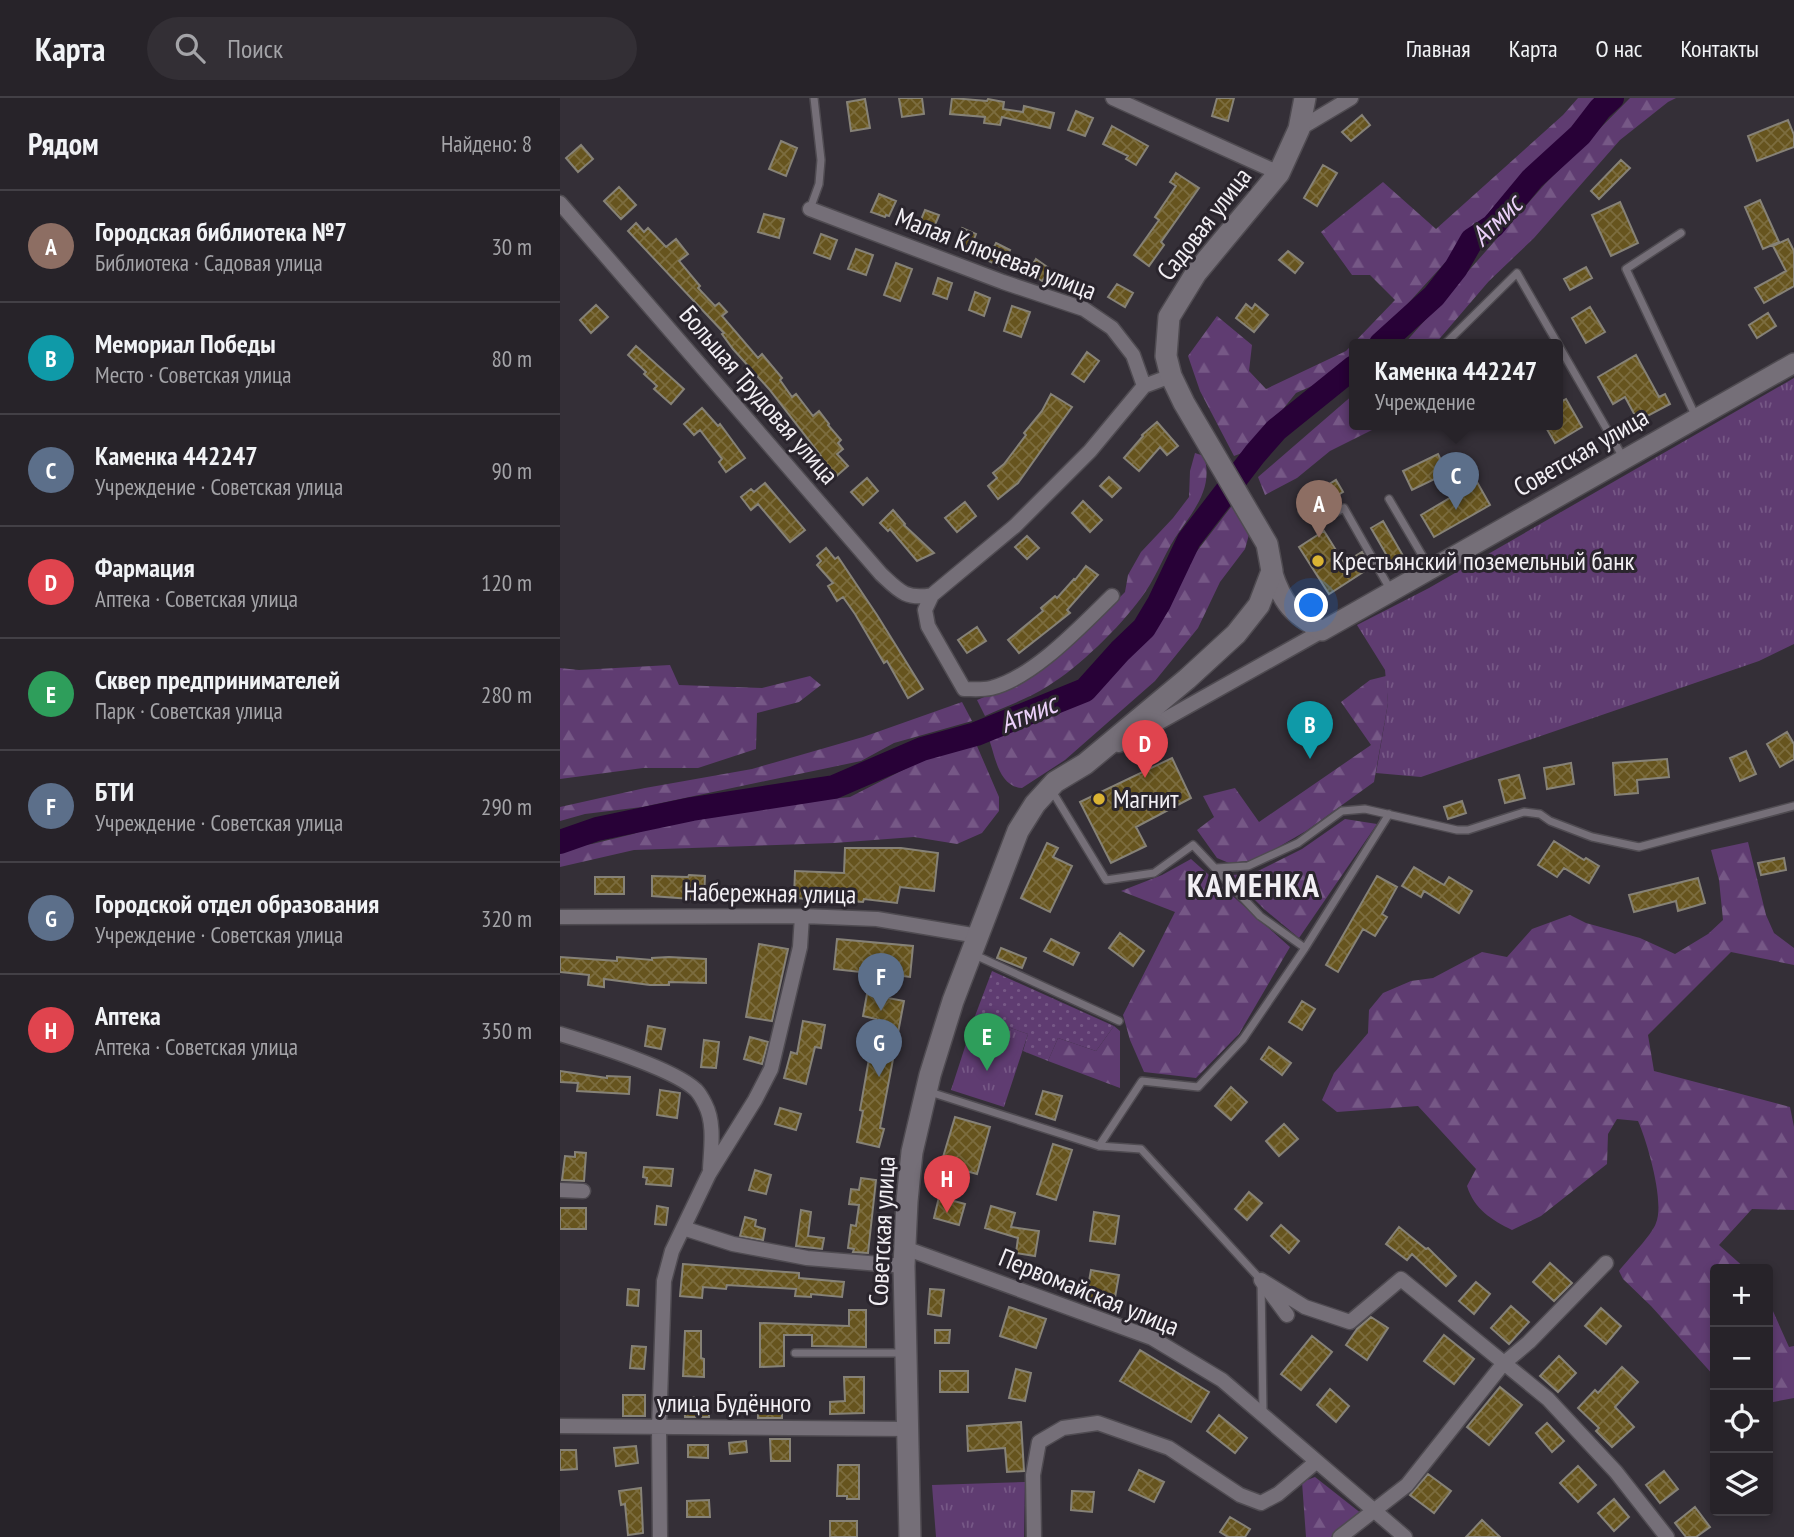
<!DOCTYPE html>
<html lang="ru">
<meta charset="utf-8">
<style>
body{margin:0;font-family:"PT Sans Narrow",sans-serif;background:#332f35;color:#f1f3f6}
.controls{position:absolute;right:21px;bottom:21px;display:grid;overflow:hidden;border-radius:7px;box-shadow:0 4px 10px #0003}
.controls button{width:63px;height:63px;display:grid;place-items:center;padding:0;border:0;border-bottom:2px solid #434046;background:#272329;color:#f1f3f6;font:35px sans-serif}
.you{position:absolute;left:752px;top:508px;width:24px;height:24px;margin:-18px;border:5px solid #fff;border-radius:50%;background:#1a73e8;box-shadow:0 0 0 10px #1a73e833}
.badge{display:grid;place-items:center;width:46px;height:46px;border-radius:50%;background:#d93025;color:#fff;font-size:23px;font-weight:700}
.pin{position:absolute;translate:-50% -58px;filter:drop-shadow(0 2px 4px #0008)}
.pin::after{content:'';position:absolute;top:37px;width:24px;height:21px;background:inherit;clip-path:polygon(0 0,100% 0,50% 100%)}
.popup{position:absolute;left:789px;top:241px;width:214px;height:91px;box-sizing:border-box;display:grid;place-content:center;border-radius:7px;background:#272329;filter:drop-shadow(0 2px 5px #0005);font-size:23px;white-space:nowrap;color:#a4a4a8}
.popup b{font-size:26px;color:#f1f3f6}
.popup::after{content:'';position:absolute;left:50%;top:100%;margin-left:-14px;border:14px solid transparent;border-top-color:#272329}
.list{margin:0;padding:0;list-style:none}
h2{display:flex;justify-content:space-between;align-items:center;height:91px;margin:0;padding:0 28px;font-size:30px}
h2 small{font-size:23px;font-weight:400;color:#a4a4a8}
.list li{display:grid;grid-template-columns:46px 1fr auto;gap:21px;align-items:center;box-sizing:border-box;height:112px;padding:0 28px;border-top:2px solid #434046}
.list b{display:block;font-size:26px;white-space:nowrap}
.list p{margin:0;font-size:23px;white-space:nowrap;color:#a4a4a8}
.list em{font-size:23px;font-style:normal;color:#a4a4a8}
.icon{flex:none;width:38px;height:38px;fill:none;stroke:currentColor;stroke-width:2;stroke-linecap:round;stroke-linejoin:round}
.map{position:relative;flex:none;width:1234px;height:1439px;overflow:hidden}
header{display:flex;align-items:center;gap:42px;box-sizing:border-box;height:98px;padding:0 35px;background:#272329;border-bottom:2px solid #434046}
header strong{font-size:33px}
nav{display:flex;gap:38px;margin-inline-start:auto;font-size:24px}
.search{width:490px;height:63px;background:#332f35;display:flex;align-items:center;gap:18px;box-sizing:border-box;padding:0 24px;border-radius:38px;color:#a4a4a8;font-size:26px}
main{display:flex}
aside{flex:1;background:#272329}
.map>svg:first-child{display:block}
</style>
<header>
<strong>Карта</strong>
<div class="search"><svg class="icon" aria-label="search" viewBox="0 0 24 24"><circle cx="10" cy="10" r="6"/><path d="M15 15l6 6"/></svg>Поиск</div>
<nav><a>Главная</a><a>Карта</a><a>О нас</a><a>Контакты</a></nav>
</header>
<main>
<aside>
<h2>Рядом<small>Найдено: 8</small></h2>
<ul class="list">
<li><span class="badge" style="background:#8d6e63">A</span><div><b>Городская библиотека №7</b><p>Библиотека · Садовая улица</p></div><em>30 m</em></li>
<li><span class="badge" style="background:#0f9aa8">B</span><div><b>Мемориал Победы</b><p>Место · Советская улица</p></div><em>80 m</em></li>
<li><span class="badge" style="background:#5c6f8a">C</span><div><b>Каменка 442247</b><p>Учреждение · Советская улица</p></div><em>90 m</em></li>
<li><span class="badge" style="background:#e0444e">D</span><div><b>Фармация</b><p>Аптека · Советская улица</p></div><em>120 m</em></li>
<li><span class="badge" style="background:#2e9e5b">E</span><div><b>Сквер предпринимателей</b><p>Парк · Советская улица</p></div><em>280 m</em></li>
<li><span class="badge" style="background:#5c6f8a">F</span><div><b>БТИ</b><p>Учреждение · Советская улица</p></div><em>290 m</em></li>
<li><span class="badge" style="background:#5c6f8a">G</span><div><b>Городской отдел образования</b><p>Учреждение · Советская улица</p></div><em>320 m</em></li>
<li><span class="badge" style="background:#e0444e">H</span><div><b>Аптека</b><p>Аптека · Советская улица</p></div><em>350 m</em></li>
</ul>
</aside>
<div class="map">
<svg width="1234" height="1439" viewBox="0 0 1234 1439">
<defs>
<pattern id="grass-dots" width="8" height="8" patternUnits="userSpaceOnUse" patternTransform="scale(1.75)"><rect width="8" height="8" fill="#5f3c71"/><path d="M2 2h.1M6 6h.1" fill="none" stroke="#765886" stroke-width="1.8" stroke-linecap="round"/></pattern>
<pattern id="forest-firs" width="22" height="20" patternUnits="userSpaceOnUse" patternTransform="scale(1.75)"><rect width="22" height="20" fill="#5f3c71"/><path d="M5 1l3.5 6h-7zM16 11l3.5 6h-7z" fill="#765886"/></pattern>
<pattern id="park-tufts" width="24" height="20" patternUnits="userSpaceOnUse" patternTransform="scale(1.75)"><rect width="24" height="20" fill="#5f3c71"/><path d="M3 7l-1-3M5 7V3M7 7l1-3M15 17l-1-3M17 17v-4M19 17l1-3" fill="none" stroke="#765886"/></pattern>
<pattern id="building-cross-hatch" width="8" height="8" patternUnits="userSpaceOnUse" patternTransform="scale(1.75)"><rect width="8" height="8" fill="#66541e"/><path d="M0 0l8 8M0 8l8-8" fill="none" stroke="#7c6d3f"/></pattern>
</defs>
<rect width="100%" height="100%" fill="#342f37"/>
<path fill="url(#grass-dots)" d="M432 873 554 928 536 953 498 940 488 963 463 953 468 936 415 918Z"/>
<path fill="url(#forest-firs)" d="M1018 0H1037C992 52 945 101 898 151 868 182 841 215 810 246H794V261L768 281 736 295 690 352 674 358 640 293 628 258 657 218 692 247 689 273 706 291 786 253 835 202 810 177H792L761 134 823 84 876 131 1003 17Z
M1070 0H1116L1108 4 1060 42 974 140 929 183 875 246H844L985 86Z
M794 296V326H824L770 353 737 380 705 397 698 379Z
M635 355 644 358C654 391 633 413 615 440 603 459 595 482 581 500 560 529 518 570 488 588 468 601 446 608 425 618L417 602 439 593 491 565 516 544 565 494 568 477 581 454 613 420 629 399 630 373Z
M674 405 690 433 685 451 660 484 638 530 595 583 505 662 462 690C439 689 435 658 429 641L455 629 506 612 536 593 608 513 634 457Z
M110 567 119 587 202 590 250 578 261 587 239 604 197 615 196 651 138 670H83L0 681V570L19 572Z
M826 578 828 605 814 684 746 733 696 762 669 765 657 760 637 732 654 719 643 698 675 690 699 724 811 647 781 604 810 582Z
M402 604 412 623 334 645 301 663 82 709 25 716 0 723V709L85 690 192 671 303 639Z
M414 641 439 699V713L422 735 397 746 354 739 274 745 74 752 0 769V752L3 750 32 746 73 736 115 722 163 712 290 699 388 649Z
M785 721 817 726 739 840 704 811 670 777 692 776 742 751Z
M1188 744 1206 817 1214 835 1234 850V867L1171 854 1088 937 1094 973 1230 1009 1234 1029V1112L1192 1111 1159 1147 1186 1171H1155V1279L1091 1208 1063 1181 1059 1173C1068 1161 1092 1137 1096 1125 1105 1104 1087 1043 1078 1023L1057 1021 1048 1036 1047 1066 981 1118 952 1132C932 1122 914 1111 907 1088L916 1071 858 1008 777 1014 762 1002 774 975 808 935 809 912 823 895 851 883 873 880 922 854 947 859 972 831 1010 817 1026 825 1080 840 1115 856 1148 836 1163 822 1159 782 1151 752Z
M631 761 730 849 679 936 636 980 584 974 570 942 563 917 615 814 561 793 602 777Z
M554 928 560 933V990L488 963 498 940 536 953Z
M1208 1202 1229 1249 1234 1248V1300L1208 1305Z
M755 1379 802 1416 771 1439H746L742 1384Z"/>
<path fill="url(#park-tufts)" d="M1234 280V546L1199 563 861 679 816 675 828 605 825 572 797 527 869 490Z
M415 918 468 936 444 1009 391 992Z
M465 1384 464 1439H376L372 1387Z"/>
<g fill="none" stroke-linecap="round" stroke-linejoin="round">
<path stroke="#280137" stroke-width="24" d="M821 246 874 198 896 170 912 142 933 128 972 81 1020 37 1040 11 1052 0
M0 744 37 731 132 711 274 689 362 651 416 636 525 592 560 553 584 530 599 505 629 442 695 356 716 332 794 269"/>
</g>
<path fill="url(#building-cross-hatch)" stroke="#868277" stroke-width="2" d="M339 0H362L364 16 342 19Z
M392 0 427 3 428 1 444 4 443 11 463 14 464 8 494 15 490 30 442 19 440 27 424 25 425 19 390 16Z
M657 0H674L668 23 652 18Z
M305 1 310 30 291 33 287 4Z
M516 13 533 20 525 38 508 32Z
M802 17 810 27 791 43 782 34Z
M1228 22 1234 37V49L1197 63 1188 38Z
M552 28 588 48 576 67 566 61 568 58 543 46Z
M221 43 237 50 226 78 209 71Z
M21 47 33 61 18 74 6 60Z
M1061 62 1070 70 1039 101 1031 93Z
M763 67 777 75 757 108 744 100Z
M616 75 639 90 601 144 604 147 589 168 574 157 599 122 595 119 616 88 610 84Z
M59 89 76 107 61 121 44 103Z
M319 96 336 103 329 118 326 117 325 119 311 114Z
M1200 102 1219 144 1203 151 1185 109Z
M1060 104 1078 145 1051 158 1032 117Z
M365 112 379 117 370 139 356 134Z
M204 116 224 121 219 140 198 134Z
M76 125 84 134 88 130 106 149 116 141 128 156 119 163 140 188 138 190 155 208 159 205 167 214 162 218 198 260 202 256 222 280 220 282 232 299 236 296 253 318 259 313 269 326 268 327 281 342 278 345 283 351 277 356 288 368 273 381 257 362 261 358 209 291 173 251 162 236 164 235 68 133Z
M402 130 416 136 409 154 394 148Z
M261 136 277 142 270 161 254 155Z
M1228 141 1234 153V188L1204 205 1195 190 1226 173 1213 148Z
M436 145 450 152 448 156 450 158 445 168 443 167 441 169 427 162Z
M296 151 313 157 306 177 288 171Z
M728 153 743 165 735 175 719 162Z
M476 161 490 171 482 183 468 174Z
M336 165 352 171 340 203 324 197Z
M1026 169 1032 180 1010 192 1004 181Z
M378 180 392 185 387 201 373 196Z
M557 186 573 195 565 209 548 199Z
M415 194 430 200 424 218 409 212Z
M686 206 692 211 695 206 708 217 694 234 676 220Z
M36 207 48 219 31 235 20 222Z
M452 208 470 214 461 239 444 233Z
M1030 209 1045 234 1026 245 1012 220Z
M1208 215 1216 228 1197 240 1189 227Z
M76 248 124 291 111 306 94 291 97 288 84 276 86 274 68 257Z
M527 254 539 263 524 284 512 276Z
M1076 257 1099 299 1105 296 1110 306 1078 323 1065 299 1053 306 1038 279Z
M491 296 512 309 458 385 438 401 428 388 437 380 433 375 444 366 466 337 464 335 482 313Z
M1006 301 1022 329 995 345 984 326H998V305Z
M142 310 158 328 160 326 185 360 166 374 159 364 162 361 140 332 134 337 124 326Z
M597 324 618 348 607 357 600 349 579 373 564 360 583 338 582 337Z
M878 356 887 375 852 392 843 373Z
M549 379 561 390 552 399 540 388Z
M307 380 318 393 303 407 291 394Z
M776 382 783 394 753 412 746 400Z
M917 384 930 407 874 439 861 417Z
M205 385 245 432 230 444 198 406 191 412 181 399 191 391 194 394Z
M523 403 542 422 530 434 512 415Z
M405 404 416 418 397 434 385 420Z
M333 412 345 426 344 427 374 455 357 463 330 431 328 433 320 425Z
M823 423 846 463 834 470 811 430Z
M764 433 784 465 802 454 811 469 769 496 739 449Z
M467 438 479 450 467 461 455 449Z
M266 450 275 461 278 459 317 517 363 591 348 600 327 563 324 565 295 516 283 499 277 503 268 488 273 485 257 467 261 463 257 458Z
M526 468 538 477 507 512 510 515 459 555 448 542 483 513 481 510 495 498 497 500 514 481 515 482Z
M417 529 426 543 407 555 398 542Z
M1227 634 1234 646V661L1220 669 1207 646Z
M1186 653 1196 676 1180 683 1170 660Z
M612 660 631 700 576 729 586 748 551 765 520 704Z
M1107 661 1109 679 1077 682 1078 695 1055 697 1053 665Z
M1011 665 1014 686 987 691 984 670Z
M959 677 965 700 945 705 939 682Z
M902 703 906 715 888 721 884 709Z
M994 743 1024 762 1026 760 1039 768 1029 785 1004 770 997 779 978 767Z
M487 745 498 750 493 759 512 768 490 814 461 800Z
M285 750H341L378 755 374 793 340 789 337 805 304 801 303 804 234 800 235 773 284 775Z
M1224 760 1226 772 1201 777 1198 765Z
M854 769 884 787 889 779 912 793 899 815 864 793 861 799 842 788Z
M129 777 145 778 144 802 92 798V778L128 779Z
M817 778 837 789 822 816 827 819 815 838 803 831 778 874 766 867Z
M35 779H64V796H35Z
M1138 780 1145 805 1118 813 1116 803 1074 814 1069 797Z
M175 791H188V803H175Z
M560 835 584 853 573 868 549 850Z
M277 841 353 848 350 879 325 876 326 872 300 870V874L274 871Z
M491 841 519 855 513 867 484 853Z
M199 846 228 851 212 923 186 919Z
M441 850 466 860 462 870 437 860Z
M0 859 57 863V859L92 862V860L109 859 146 861V885L109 884V887H90L44 881V889L28 887 29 877 0 874Z
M307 896 344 903 320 1030 324 1031 319 1049 297 1044 303 1013 300 1012 316 921 303 918Z
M742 903 755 911 742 932 729 924Z
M243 923 265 927 261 950 255 949 246 986 224 980 231 954 237 956Z
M88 928 105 931 101 951 85 948Z
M190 939 208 944 202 966 184 961Z
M144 942 159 944 156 970 141 969Z
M709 949 731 965 722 977 701 961Z
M0 973 47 980V978L70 979 69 996 17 993 18 985 0 984Z
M671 989 687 1004 671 1022 655 1008Z
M100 992 120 995 117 1020 97 1017Z
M483 993 502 998 495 1022 476 1016Z
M220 1010 241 1016 236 1032 215 1026Z
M395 1019 430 1029 417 1076 381 1066Z
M724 1026 738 1041 719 1058 706 1043Z
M493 1046 512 1052 496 1102 477 1096Z
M15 1054 26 1055 24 1083 2 1082 5 1058 15 1059Z
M84 1069 113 1071 111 1088 86 1086 87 1080 83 1079Z
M195 1072 211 1077 206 1096 189 1092Z
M301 1080 316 1082 308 1155 293 1154 294 1151 288 1150 291 1127 296 1128 299 1107 289 1106 291 1091 299 1092Z
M689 1094 702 1105 687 1122 675 1111Z
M379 1099 405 1106 399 1127 374 1120Z
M97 1108 108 1110 106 1127 95 1126Z
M431 1108 455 1115 451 1129 479 1133 475 1158 456 1155 458 1140 425 1130Z
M0 1110H26V1131H0Z
M241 1112 251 1114 248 1138 264 1140 262 1151 236 1148Z
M534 1114 559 1118 555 1146 530 1143Z
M185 1119 196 1122 195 1128 205 1131 203 1142 180 1138Z
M721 1127 739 1143 729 1155 711 1138Z
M839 1129 866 1151 868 1150 896 1178 886 1188 852 1156 847 1162 826 1146Z
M990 1165 1012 1185 994 1203 973 1184Z
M123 1166 239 1175V1180L284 1184 282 1199 251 1196V1199L235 1198 236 1191 167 1187 166 1191 143 1189 142 1200 120 1198Z
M531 1172 559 1177 554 1205 526 1200Z
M916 1184 930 1196 914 1216 899 1203Z
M68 1191 79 1192 78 1208 67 1207Z
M370 1191 384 1192 381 1218 368 1216Z
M951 1208 969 1224 949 1246 931 1230Z
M449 1209 486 1221 476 1250 440 1238Z
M1041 1210 1061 1228 1046 1246 1025 1228Z
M289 1212H306V1249L252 1248V1237H224V1268L200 1269V1225L289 1228Z
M811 1219 828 1230 807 1262 786 1247 797 1231Z
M375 1232H390L389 1245H375Z
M125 1233H141V1260L144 1261V1279L123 1278Z
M884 1237 914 1261 894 1286 864 1263Z
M752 1238 772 1254 741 1292 721 1276Z
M72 1248 86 1249 84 1271 70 1270Z
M580 1252 649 1294 631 1324 560 1283Z
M999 1258 1016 1275 998 1294 980 1278Z
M1062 1269 1078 1284 1055 1309 1074 1329 1052 1349 1036 1333 1039 1330 1018 1310 1035 1292 1038 1295Z
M456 1271 471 1275 465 1303 449 1300Z
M380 1273H408V1294H380Z
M284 1279H304V1315L270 1316V1304L285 1303Z
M940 1289 962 1307 929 1347 907 1329Z
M770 1291 789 1308 776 1324 757 1307Z
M63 1297H85V1318H63Z
M134 1299 135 1305 149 1304V1319H125L124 1300Z
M198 1306 222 1307V1320H198Z
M659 1317 687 1340 675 1355 647 1333Z
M461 1324 464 1373 447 1374 445 1350 408 1353 407 1328Z
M987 1325 1004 1343 992 1354 976 1335Z
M210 1341H230V1363H211Z
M186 1343 187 1354 170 1356 169 1345Z
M128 1347H148V1360L128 1359Z
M76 1348 78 1365 56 1368 54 1350Z
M0 1352H16L17 1371 0 1372Z
M278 1367H299V1401H287V1398H277Z
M1018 1368 1036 1387 1018 1404 1000 1385Z
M579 1372 604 1384 594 1404 569 1392Z
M1104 1373 1118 1391 1100 1405 1086 1387Z
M868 1376 891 1393 874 1415 850 1397Z
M81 1390 83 1435 68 1437 65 1406 61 1407 59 1393Z
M512 1393 534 1394 532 1414 511 1412Z
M1054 1401 1069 1419 1054 1433 1038 1415Z
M149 1402 150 1419H127V1403Z
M1135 1409 1150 1429 1136 1439H1126L1115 1425Z
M670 1419 690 1431 685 1439H668L660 1434Z
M922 1422 940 1439H906Z
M270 1423H297V1439H270Z"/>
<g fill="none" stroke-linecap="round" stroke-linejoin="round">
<defs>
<path id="service" d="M250 111 259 86 261 62 254 0
M1121 135 1066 171 1136 319
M885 246 957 175 1064 361
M829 401 869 469
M742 413 756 424 784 410 830 491
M492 693 546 782 594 775 633 747 700 818 745 850
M656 770 688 768 738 745 782 713 805 711 897 732H908L964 714 980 716 990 723 1032 739 1079 749 1234 708
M415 857 559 923
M370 994 539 1048 581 1051 701 1182 703 1316
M539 1048 582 983 638 989 683 941 745 850 829 716
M235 1255H343"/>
<path id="minor" d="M553 0 719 75
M739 31 791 0
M0 105 321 476C339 493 346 502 372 497
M250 111 443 184 524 211 552 230 573 257 584 288 611 278
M552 498C521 528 473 580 431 590 422 592 413 591 404 591L368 528 365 512 372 497 455 428 530 353 584 288
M559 647 762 533
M0 819 242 818 317 821 418 838
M0 936C33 946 113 970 136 992 139 995 143 1002 145 1006 155 1025 151 1050 150 1071
M0 1092 23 1093
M123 1130 173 1146 247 1160 344 1168
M345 1150 592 1240 662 1282 845 1439
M727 1217 701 1182 745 1209 790 1224 841 1181 988 1301 1056 1374 1107 1439
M0 1328 348 1331
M100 1439 99 1330 104 1183 112 1153 149 1076 195 1002 211 971 240 849 242 818
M474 1439 473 1377 479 1344 503 1330 538 1325 609 1350 680 1397 701 1405 718 1396 756 1364
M780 1439 847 1387 943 1266 969 1244 1046 1165"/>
<path id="tertiary" d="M712 473C723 507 732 515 762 533L1234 265"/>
<path id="secondary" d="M350 1439 344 1168 347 1103 352 1054 370 977 393 903 437 788 458 733 475 706 495 684 525 666 627 581 676 536 699 507 712 473 707 446 624 305 611 278 606 258 609 219 636 175 719 75 739 31 745 0"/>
</defs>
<use href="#service" stroke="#4f4b51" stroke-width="10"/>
<use href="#minor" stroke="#4f4b51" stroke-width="17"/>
<use href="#tertiary" stroke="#4f4b51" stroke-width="22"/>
<use href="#secondary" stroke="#4f4b51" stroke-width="24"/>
<use href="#service" stroke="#756f78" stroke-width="7"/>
<use href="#minor" stroke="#756f78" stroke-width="14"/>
<use href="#tertiary" stroke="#756f78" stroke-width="19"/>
<use href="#secondary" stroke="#756f78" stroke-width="21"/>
</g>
<g fill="#dab333" stroke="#2a252d" stroke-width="2.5">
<circle cx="758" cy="463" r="7"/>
<circle cx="539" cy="701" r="7"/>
</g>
<g text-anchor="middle" stroke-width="6" stroke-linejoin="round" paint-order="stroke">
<g font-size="26" fill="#f2eff4" stroke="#2a252d">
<text transform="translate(644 126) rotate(-52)" y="9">Садовая улица</text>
<text transform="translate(436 156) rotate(21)" y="9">Малая Ключевая улица</text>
<text transform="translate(199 297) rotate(49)" y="9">Большая Трудовая улица</text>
<text transform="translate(1021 354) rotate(-30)" y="9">Советская улица</text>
<text transform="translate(210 795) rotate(1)" y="9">Набережная улица</text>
<text transform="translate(322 1133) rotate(-87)" y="9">Советская улица</text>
<text transform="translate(529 1194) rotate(22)" y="9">Первомайская улица</text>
<text x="174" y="1314">улица Будённого</text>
</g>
<g font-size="26" fill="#f2eff4" stroke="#2a252d" text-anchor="start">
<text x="772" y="472">Крестьянский поземельный банк</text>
<text x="553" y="710">Магнит</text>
</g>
<g font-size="28" font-style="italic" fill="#ecd1fa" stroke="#2a252d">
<text transform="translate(936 122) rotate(-45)" y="10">Атмис</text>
<text transform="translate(468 615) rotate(-22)" y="10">Атмис</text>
</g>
<g font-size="33" font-weight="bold" letter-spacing="2" fill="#f2eff4" stroke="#2a252d">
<text x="694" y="799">КАМЕНКА</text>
</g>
</g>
</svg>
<div class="controls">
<button>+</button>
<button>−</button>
<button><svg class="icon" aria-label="locate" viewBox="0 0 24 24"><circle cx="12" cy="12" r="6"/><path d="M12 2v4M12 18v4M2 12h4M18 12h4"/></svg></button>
<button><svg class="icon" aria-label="layers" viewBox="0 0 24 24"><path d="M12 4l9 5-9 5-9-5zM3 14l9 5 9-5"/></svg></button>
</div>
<div class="you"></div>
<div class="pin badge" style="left:759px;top:440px;background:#8d6e63">A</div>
<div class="pin badge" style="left:750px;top:661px;background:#0f9aa8">B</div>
<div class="pin badge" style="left:896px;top:412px;background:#5c6f8a">C</div>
<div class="popup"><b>Каменка 442247</b>Учреждение</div>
<div class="pin badge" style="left:585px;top:680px;background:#e0444e">D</div>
<div class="pin badge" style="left:427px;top:973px;background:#2e9e5b">E</div>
<div class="pin badge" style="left:321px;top:913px;background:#5c6f8a">F</div>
<div class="pin badge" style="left:319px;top:979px;background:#5c6f8a">G</div>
<div class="pin badge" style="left:387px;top:1115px;background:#e0444e">H</div>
</div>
</main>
